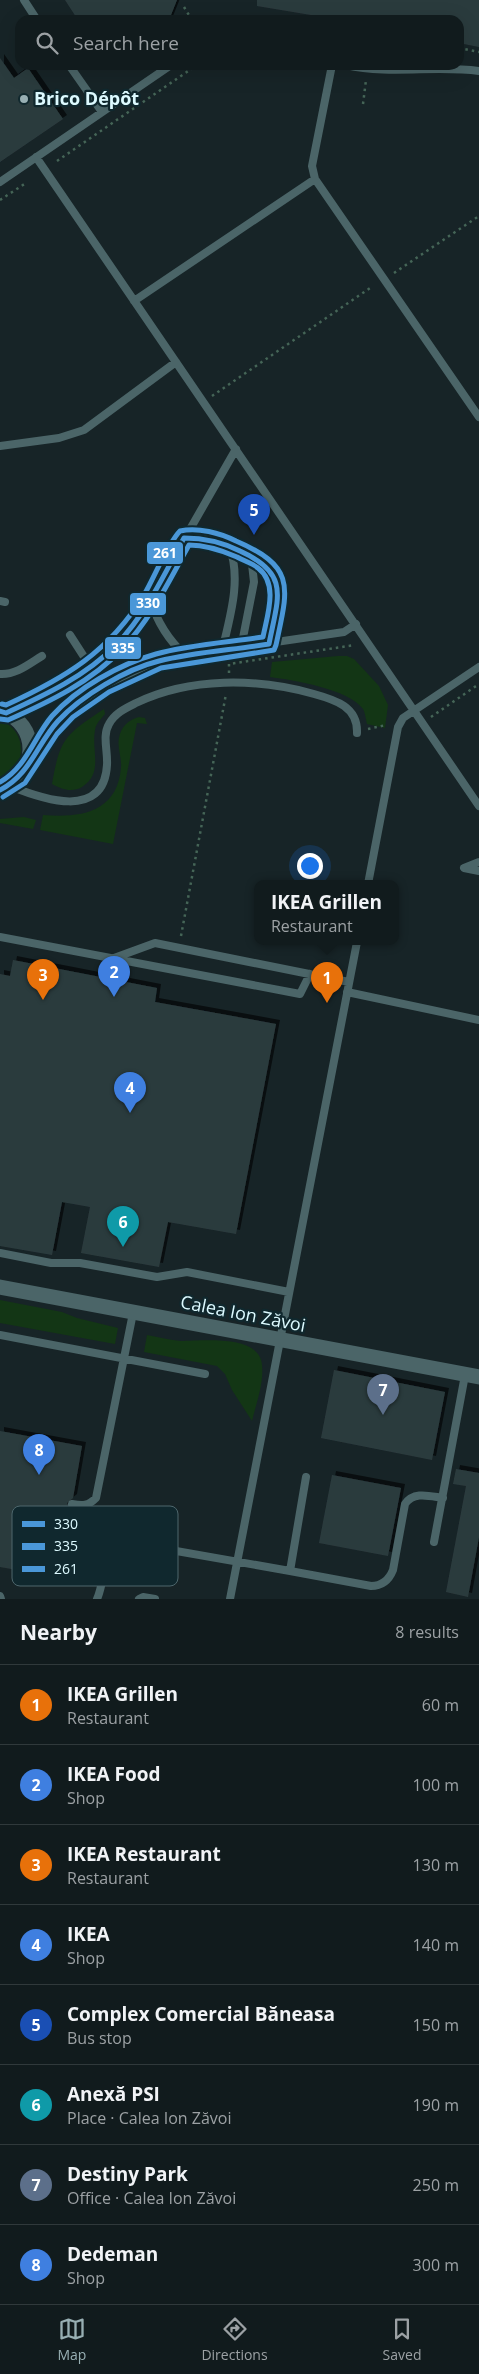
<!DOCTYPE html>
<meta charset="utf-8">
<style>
body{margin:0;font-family:"Open Sans",sans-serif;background:#1e282a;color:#f1f3f6}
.you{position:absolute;left:309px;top:865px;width:18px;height:18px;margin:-12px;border:4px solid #fff;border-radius:50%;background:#1a73e8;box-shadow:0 0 0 8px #1a73e833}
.badge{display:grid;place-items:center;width:32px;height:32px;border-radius:50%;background:#98afb3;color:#fff;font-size:16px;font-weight:700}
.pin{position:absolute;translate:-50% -41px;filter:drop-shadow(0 1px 2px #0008)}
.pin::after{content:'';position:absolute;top:26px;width:18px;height:15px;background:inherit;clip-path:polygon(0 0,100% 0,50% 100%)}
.popup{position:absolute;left:254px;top:880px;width:145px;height:65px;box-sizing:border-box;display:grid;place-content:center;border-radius:10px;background:#111b1d;filter:drop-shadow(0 1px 4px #0005);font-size:16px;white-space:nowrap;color:#9ca1a4}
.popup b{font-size:19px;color:#f1f3f6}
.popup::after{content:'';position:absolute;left:50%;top:100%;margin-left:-10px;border:10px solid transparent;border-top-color:#111b1d}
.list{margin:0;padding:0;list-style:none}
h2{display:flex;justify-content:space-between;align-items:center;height:65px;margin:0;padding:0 20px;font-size:21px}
h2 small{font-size:16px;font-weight:400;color:#9ca1a4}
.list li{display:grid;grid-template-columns:32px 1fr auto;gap:15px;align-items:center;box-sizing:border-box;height:80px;padding:0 20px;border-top:1px solid #30393b}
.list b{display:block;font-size:19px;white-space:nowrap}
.list p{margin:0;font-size:16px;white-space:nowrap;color:#9ca1a4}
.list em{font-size:16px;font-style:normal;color:#9ca1a4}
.icon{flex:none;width:28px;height:28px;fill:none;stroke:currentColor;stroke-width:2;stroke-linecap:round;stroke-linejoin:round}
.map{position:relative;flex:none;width:479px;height:1599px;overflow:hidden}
.search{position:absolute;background:#111b1d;box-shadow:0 5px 20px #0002;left:15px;right:15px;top:15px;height:55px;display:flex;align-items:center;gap:12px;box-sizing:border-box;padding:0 18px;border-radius:15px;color:#9ca1a4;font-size:19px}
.sheet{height:705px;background:#111b1d}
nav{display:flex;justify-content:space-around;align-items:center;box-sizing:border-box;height:70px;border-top:1px solid #30393b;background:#111b1d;font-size:14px;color:#9ca1a4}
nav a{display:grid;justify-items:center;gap:2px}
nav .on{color:#98afb3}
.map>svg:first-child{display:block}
</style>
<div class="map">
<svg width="479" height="1599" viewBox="0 0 479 1599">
<defs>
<filter id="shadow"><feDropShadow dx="4" dy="-4" stdDeviation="0" flood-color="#0009"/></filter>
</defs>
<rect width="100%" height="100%" fill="#172427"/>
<path fill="#133615" d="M338 656H347L354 659 379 686 388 705 385 728 367 724C366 720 365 712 363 709 349 689 293 680 270 677L272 662Z
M104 709 105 714C101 719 96 723 95 730 91 751 104 773 82 787 72 793 61 789 52 784 60 738 65 735 104 709Z
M139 717 145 718 147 724 137 723 113 844 40 830 43 815C80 818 117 813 121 768 122 758 117 748 119 738 121 727 128 720 139 717Z
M0 720C29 731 27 769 0 781Z
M24 817 36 820 33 829 0 823V819Z
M0 1300 62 1312 77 1318 118 1328 115 1344 0 1323Z
M147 1335C159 1337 170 1340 181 1341 202 1341 260 1334 262 1365 264 1383 256 1404 252 1421L232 1390 225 1374 217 1366 144 1352Z"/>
<path fill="#2c3b3e" filter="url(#shadow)" d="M65 0H177L169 20H78Z
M257 0H479V47L459 43V20H317V16L257 6Z
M0 58 14 78 28 68 63 119 0 162Z
M13 960 157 988 155 1002 276 1024 236 1234 168 1222 159 1267 81 1253 90 1207 62 1202 52 1255 0 1246V974L10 976Z
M334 1370 445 1392 432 1460 321 1438Z
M0 1431 82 1446 73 1498 67 1503 71 1509 58 1577 0 1567Z
M456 1469 479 1473V1537L468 1597 446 1592 466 1486 453 1484Z
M332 1475 401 1488 388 1556 319 1543Z"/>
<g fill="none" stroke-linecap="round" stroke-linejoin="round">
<path stroke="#456557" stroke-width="2.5" stroke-dasharray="2.5 4" stroke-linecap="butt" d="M184 7 192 20
M459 48 479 52
M363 104 366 80
M57 161 197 65
M0 200 26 183
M394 273 479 216
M212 396 373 286
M229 673V664L355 645
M431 717 479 684
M368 729 386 725
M181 936 226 694"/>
<path stroke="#4b6568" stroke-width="8" d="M24 0 37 20
M69 65 102 112
M332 65 312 166 315 179 479 417
M346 65C390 75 435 65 479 71
M36 157 479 806
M0 182 171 65
M134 301 315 179
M0 446 59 438 84 430 176 362
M184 538C205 537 220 541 239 550 247 554 256 557 263 562 288 580 273 620 269 644
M150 599C157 622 168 640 186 656
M0 601 5 602
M70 635 90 666
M241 648 254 582 251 555
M222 651C230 617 242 579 229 545
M0 674C16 675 29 664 42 656
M6 713 62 686 100 658 129 631 150 599 236 449
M33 758 57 721 72 708 98 690 146 666 180 656 344 632 356 624
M10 786C42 799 104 821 107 765 108 751 102 736 109 724 115 713 126 708 136 703 190 677 257 678 314 694 336 700 358 707 357 733
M479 862 464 868 479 871
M368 884 398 727 403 718 479 667
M0 937 300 994 310 974
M114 958 155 943 349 982
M347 992 479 1020
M0 1253 51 1263H80L157 1277 187 1272 289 1292
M0 1335 205 1374
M72 1504C83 1506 88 1506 96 1498L133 1313
M434 1542 465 1375
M290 1571 371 1586C382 1586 389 1580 393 1570L405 1504C414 1491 429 1496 443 1498
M0 1596 1 1599
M97 1599C106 1580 101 1548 125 1542L290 1571 306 1477
M139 1599 143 1597 155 1599
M230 1599 357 942"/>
<path stroke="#4b6568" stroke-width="15" d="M0 711C41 723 39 776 0 790
M0 1287 479 1377"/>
<defs>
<path id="bus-1" d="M0 711 6 713C45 695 86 676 116 645 146 614 164 575 184 538 204 538 222 542 240 551 291 574 278 597 269 644 233 650 195 652 159 661 126 669 81 696 58 721 37 744 30 775 0 790"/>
<path id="bus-2" d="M0 719 8 720C49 702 91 682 122 649 151 619 169 581 189 545 206 545 221 550 237 557 244 561 252 563 258 568 279 584 267 616 263 637 230 642 187 645 156 654 120 664 77 688 52 716 34 737 26 768 0 782"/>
<path id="bus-3" d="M2 704 6 705C65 678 109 652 144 595 154 578 168 543 180 531 198 527 220 533 236 541 297 567 288 588 276 645L274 650 161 668 109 692 73 717 57 734 25 783 3 797"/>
</defs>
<use href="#bus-1" stroke="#10282e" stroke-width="9"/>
<use href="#bus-2" stroke="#10282e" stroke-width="9"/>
<use href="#bus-3" stroke="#10282e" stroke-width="9"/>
<use href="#bus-1" stroke="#4a97d8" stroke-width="5"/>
<use href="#bus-2" stroke="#4a97d8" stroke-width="5"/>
<use href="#bus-3" stroke="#4a97d8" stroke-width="5"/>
</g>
<circle fill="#98afb3" stroke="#10282e" stroke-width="2" cx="24" cy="99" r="5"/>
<g text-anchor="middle" stroke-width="4.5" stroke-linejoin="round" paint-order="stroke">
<g font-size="18" font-weight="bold" fill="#ddfaff" stroke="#10282e" text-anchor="start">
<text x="34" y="105">Brico Dépôt</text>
</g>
<g font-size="18" fill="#ddfaff" stroke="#10282e">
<text transform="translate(243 1314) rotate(11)" y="6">Calea Ion Zăvoi</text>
</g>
</g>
<rect x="12" y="1506" width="166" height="80" rx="8" fill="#10282e" stroke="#4e676d" stroke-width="1"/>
<rect x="22" y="1521" width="23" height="6" fill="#4a97d8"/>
<rect x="22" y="1543" width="23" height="7" fill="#4a97d8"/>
<rect x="22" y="1566" width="23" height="6" fill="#4a97d8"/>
<g font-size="14" fill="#ddfaff">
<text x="54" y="1529">330</text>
<text x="54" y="1551">335</text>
<text x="54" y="1574">261</text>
</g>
<g stroke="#10282e" stroke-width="2">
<rect x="146" y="541" width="38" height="24" rx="5" fill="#4a97d8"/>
<rect x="129" y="592" width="38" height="24" rx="5" fill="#4a97d8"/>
<rect x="104" y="636" width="38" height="24" rx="5" fill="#4a97d8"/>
</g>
<g font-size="14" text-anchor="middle" font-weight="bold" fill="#fff">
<text x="165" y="558">261</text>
<text x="148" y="608">330</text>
<text x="123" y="653">335</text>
</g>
</svg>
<div class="you"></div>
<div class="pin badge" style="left:327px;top:1003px;background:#e8710a">1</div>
<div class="popup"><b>IKEA Grillen</b>Restaurant</div>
<div class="pin badge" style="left:114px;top:997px;background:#3f7fe0">2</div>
<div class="pin badge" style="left:43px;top:1000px;background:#e8710a">3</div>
<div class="pin badge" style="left:130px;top:1113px;background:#3f7fe0">4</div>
<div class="pin badge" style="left:254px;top:535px;background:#1a4fb4">5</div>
<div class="pin badge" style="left:123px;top:1247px;background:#0f9aa8">6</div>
<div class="pin badge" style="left:383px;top:1415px;background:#5c6f8a">7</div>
<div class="pin badge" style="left:39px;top:1475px;background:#3f7fe0">8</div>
<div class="search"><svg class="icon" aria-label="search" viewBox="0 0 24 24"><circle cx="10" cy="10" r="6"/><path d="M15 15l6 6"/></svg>Search here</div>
</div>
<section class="sheet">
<h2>Nearby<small>8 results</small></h2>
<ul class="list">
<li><span class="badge" style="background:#e8710a">1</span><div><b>IKEA Grillen</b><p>Restaurant</p></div><em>60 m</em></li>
<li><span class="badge" style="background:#3f7fe0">2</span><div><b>IKEA Food</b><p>Shop</p></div><em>100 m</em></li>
<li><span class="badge" style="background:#e8710a">3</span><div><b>IKEA Restaurant</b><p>Restaurant</p></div><em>130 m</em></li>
<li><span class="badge" style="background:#3f7fe0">4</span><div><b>IKEA</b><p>Shop</p></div><em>140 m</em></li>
<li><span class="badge" style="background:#1a4fb4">5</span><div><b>Complex Comercial Băneasa</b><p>Bus stop</p></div><em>150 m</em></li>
<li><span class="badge" style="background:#0f9aa8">6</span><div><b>Anexă PSI</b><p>Place · Calea Ion Zăvoi</p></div><em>190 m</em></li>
<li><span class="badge" style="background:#5c6f8a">7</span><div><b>Destiny Park</b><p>Office · Calea Ion Zăvoi</p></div><em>250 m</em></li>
<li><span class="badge" style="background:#3f7fe0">8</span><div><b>Dedeman</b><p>Shop</p></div><em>300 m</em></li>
</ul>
</section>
<nav>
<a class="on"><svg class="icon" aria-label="map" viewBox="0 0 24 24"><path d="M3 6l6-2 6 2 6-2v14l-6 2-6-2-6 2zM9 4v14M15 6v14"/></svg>Map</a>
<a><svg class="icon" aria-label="directions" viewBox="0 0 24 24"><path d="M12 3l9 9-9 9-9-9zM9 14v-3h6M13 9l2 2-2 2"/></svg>Directions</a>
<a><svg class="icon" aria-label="saved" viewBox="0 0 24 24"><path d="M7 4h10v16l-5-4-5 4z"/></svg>Saved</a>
</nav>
